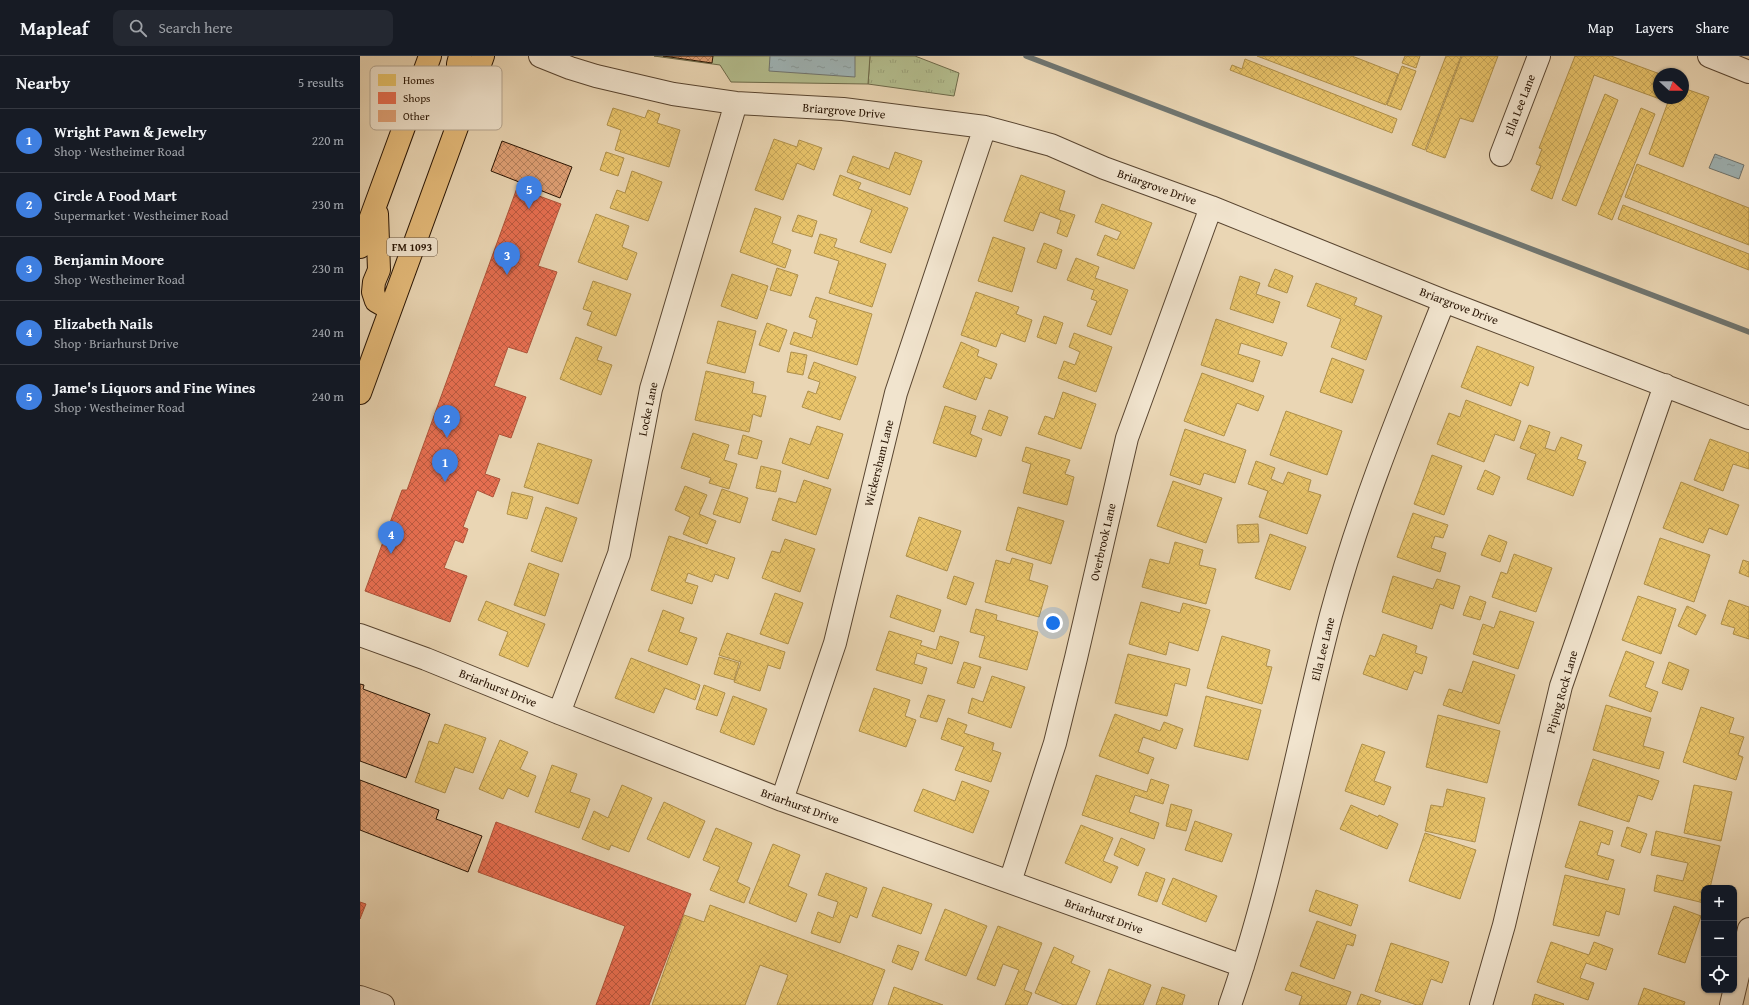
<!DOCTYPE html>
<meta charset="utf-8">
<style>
body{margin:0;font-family:"Gentium Book Plus",serif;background:#242831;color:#f1f3f6}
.controls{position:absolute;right:12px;bottom:12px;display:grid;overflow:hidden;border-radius:8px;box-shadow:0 1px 3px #0004}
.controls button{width:36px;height:36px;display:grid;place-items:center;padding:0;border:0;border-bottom:1px solid #363941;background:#171b24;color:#f1f3f6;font:20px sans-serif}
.compass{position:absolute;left:1293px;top:12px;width:36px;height:36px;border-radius:50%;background:#171b24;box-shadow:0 1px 3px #0004;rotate:111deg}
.you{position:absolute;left:693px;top:567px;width:14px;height:14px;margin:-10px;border:3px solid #fff;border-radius:50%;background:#1a73e8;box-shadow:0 0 0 6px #1a73e833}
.badge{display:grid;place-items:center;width:26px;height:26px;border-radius:50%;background:#d93025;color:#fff;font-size:13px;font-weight:700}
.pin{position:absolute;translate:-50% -33px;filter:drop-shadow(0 1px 2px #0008)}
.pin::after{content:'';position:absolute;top:21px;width:14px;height:12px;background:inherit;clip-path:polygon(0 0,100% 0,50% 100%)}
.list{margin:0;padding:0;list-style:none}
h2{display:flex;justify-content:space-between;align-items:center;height:52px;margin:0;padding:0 16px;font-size:17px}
h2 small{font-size:13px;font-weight:400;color:#9ea1a6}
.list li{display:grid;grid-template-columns:26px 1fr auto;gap:12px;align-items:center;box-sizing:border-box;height:64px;padding:0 16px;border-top:1px solid #363941}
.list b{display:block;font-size:15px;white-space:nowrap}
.list p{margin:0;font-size:13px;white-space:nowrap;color:#9ea1a6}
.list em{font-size:13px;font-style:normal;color:#9ea1a6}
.icon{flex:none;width:22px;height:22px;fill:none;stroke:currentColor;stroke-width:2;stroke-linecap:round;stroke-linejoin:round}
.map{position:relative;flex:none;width:1389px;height:949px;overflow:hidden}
header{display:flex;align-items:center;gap:24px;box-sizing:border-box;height:56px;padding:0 20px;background:#171b24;border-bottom:1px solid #363941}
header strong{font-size:19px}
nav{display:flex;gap:22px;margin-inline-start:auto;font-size:14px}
.search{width:280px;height:36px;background:#242831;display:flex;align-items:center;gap:10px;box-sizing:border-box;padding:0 14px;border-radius:8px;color:#9ea1a6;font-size:15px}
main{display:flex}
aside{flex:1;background:#171b24}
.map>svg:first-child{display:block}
</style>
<header>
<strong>Mapleaf</strong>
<div class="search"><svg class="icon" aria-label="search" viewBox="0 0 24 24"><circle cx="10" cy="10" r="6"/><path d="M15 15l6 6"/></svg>Search here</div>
<nav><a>Map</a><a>Layers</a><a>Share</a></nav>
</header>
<main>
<aside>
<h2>Nearby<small>5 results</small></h2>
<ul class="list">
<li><span class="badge" style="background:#3f7fe0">1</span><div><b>Wright Pawn &amp; Jewelry</b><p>Shop · Westheimer Road</p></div><em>220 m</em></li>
<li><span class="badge" style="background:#3f7fe0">2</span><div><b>Circle A Food Mart</b><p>Supermarket · Westheimer Road</p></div><em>230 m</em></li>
<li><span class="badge" style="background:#3f7fe0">3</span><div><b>Benjamin Moore</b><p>Shop · Westheimer Road</p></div><em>230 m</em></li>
<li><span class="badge" style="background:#3f7fe0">4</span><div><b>Elizabeth Nails</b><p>Shop · Briarhurst Drive</p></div><em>240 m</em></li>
<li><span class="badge" style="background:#3f7fe0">5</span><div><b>Jame's Liquors and Fine Wines</b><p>Shop · Westheimer Road</p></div><em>240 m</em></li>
</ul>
</aside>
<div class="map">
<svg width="1389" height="949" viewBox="0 0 1389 949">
<defs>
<pattern id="park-tufts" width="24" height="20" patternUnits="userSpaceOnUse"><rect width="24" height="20" fill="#b4be8f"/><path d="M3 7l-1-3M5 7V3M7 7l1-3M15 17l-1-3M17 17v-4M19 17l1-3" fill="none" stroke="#9ba27a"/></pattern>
<pattern id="water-ripples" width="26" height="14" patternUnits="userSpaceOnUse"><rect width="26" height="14" fill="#9fb6b9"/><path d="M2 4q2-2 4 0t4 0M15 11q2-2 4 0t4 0" fill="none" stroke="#899c9d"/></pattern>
<pattern id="homes-cross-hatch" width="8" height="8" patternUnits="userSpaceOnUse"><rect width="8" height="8" fill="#e9c46a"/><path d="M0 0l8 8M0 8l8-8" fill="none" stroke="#c8a85a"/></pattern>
<pattern id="shops-cross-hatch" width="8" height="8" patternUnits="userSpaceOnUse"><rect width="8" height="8" fill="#e76f51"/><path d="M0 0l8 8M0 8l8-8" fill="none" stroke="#bb5a41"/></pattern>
<pattern id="building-cross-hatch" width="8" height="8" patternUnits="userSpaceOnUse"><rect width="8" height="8" fill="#e1a277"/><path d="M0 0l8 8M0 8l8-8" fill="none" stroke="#b6835f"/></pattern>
</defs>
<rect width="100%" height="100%" fill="#ead6b4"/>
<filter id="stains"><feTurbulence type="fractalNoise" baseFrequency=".005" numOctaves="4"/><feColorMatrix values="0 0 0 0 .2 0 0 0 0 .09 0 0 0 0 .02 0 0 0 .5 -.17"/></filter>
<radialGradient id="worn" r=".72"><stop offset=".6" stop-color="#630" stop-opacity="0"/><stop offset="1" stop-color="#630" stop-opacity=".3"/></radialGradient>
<path fill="url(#park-tufts)" stroke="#6e6a4a" d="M510 0H555L599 17 594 40 508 28Z"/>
<path fill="#b4be8f" stroke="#6e6a4a" d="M294 0H510L508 28 371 26 360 9Z"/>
<path fill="url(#water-ripples)" stroke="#707671" d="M410 0H495V21L409 15Z
M1355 98 1384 109 1379 123 1349 112Z"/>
<path fill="url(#homes-cross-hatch)" stroke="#af904b" d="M897 0H992L1038 18 1026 49Z
M1045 0H1060L1056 12 1042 7Z
M1086 0H1101L1065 94 1052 89Z
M1102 0H1138L1113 66 1100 62 1085 102 1066 95Z
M1215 0H1251L1300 18 1299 42H1323V32L1349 41 1323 111 1289 98 1308 46 1234 19 1192 143 1171 134 1181 110 1176 108 1182 93 1179 92Z
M885 3 1037 63 1032 77 870 14 872 9 882 13Z
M1042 10 1056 15 1041 54 1027 49Z
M1245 38 1258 44 1216 150 1202 144Z
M253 52 285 62 288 54 300 58 297 67 320 74 309 111 255 94 261 74 247 69Z
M1281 52 1295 58 1252 164 1238 158Z
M414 83 437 91 439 84 462 92 454 114 437 107 423 144 395 134Z
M246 96 264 102 258 120 240 114Z
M535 96 562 105 550 139 487 116 493 100 529 113Z
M1277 108 1389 152V189L1265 141Z
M272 115 302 126 288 165 250 152 257 134 265 137Z
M480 119 501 127 498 133 548 152 531 197 500 186 512 154 473 139Z
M661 119 705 135 699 154 715 159 707 181 697 177 701 164 680 156 673 175 644 165Z
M742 148 792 167 774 213 737 199 745 179 757 184 761 176 735 166Z
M1263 149 1389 198V214L1258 163Z
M395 152 421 161 412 187 431 194 425 212 380 196Z
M236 158 269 170 262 191 277 197 267 224 218 206Z
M438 159 457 165 452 181 432 175Z
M460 178 477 183 474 191 526 208 512 251 469 237 479 205 454 197Z
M633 181 665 192 652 236 618 225Z
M684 187 702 194 696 213 677 206Z
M716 202 739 211 735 222 768 234 751 279 727 270 737 245 731 243 734 234 707 224Z
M417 212 438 219 431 240 410 234Z
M915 213 933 220 927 237 908 230Z
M372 218 408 230 397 263 361 250Z
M880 220 900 227 896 238 920 246 913 267 870 253Z
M233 225 271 238 256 280 227 269 232 256 223 253Z
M956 227 997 242 994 249 1022 260 1006 304 971 291 981 263 947 250Z
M616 236 659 251 656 258 672 264 665 286 641 277 636 291 601 279Z
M456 241 512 258 497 309 430 288 434 276 452 282 457 264 449 261Z
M684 260 703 267 696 288 677 281Z
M856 263 927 287 922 300 881 287 878 298 900 305 893 326 841 309Z
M358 265 396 275 385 317 347 307Z
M407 267 427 274 419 296 399 289Z
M714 277 752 291 736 336 698 322 704 305 715 309 720 296 709 291Z
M216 281 242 291 237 304 252 309 241 339 200 323Z
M601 286 619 294 617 300 637 308 631 323 625 321 616 344 583 331Z
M1117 290 1174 311 1168 330 1160 326 1151 350 1101 331Z
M431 296 447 299 443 319 427 316Z
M972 302 1004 314 992 347 960 336Z
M454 306 496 321 480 364 442 351 448 335 456 338 460 326 448 322Z
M346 315 394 326 392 337 406 340 401 361 393 358 389 376 335 364Z
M842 317 904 340 898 355 877 347 864 380 824 365Z
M703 336 736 348 721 393 678 378 685 360 694 363Z
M1106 344 1161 365 1154 385 1135 378 1124 406 1077 388 1089 357 1100 361Z
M585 350 616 360 610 378 622 383 616 401 573 387Z
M629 354 648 361 641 380 622 373Z
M926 355 982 375 967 419 910 399Z
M1169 369 1190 376 1185 392 1195 395 1201 381 1222 389 1217 403 1226 406 1213 440 1167 423 1176 398 1160 392Z
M457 370 483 378 468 423 422 407 430 382 450 389Z
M825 373 886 394 875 427 844 417 840 429 810 419Z
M333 377 369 389 364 404 377 408 369 433 349 427 351 422 321 412Z
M383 379 402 385 397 403 378 398Z
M1350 383 1389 397V413L1373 408 1363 435 1334 424Z
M178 387 232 404 218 448 164 431Z
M666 391 710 404 705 418 714 421 707 449 663 437 671 408 662 405Z
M1072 399 1102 410 1084 459 1054 448Z
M896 405 915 412 911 423 923 428 928 416 951 424 948 435 961 439 947 478 899 461 908 435 888 428Z
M401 410 421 415 416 436 396 432Z
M1125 414 1140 421 1133 439 1117 433Z
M444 424 471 433 456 479 412 464 419 442 436 447Z
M813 425 862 442 846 487 797 470Z
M1321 426 1379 449 1367 479 1349 472 1343 487 1303 472Z
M325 430 347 439 339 458 356 465 347 488 323 478 330 461 315 454Z
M362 433 388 442 380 467 353 458Z
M152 436 173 441 167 463 147 458Z
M186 451 217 462 202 506 171 495Z
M658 451 704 465 691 508 646 494Z
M1053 457 1088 469 1083 482 1075 480 1071 492 1086 497 1080 516 1037 501Z
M559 461 601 475 587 515 546 500Z
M898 468 899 486 878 487 877 469Z
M910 478 946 491 930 534 895 522Z
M1129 479 1147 486 1140 506 1121 499Z
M309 480 375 502 368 523 355 518 352 526 328 517 325 526 338 530 332 548 291 534Z
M1300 482 1350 499 1334 546 1284 528Z
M425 483 455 493 440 536 402 522 412 495 420 497Z
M815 486 843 494 839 509 856 513 846 548 782 531 790 503 809 508Z
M1154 498 1192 512 1176 556 1132 541 1141 516 1147 518Z
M652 502 673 508 669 524 688 530 679 561 625 546 636 504 650 508Z
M1383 504 1389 506V521L1379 517Z
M169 507 199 518 185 560 154 549Z
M594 520 614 527 606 549 587 542Z
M1033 520 1073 533 1077 523 1100 530 1093 553 1080 548 1072 573 1022 556Z
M415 537 443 547 428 588 400 578Z
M537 539 581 554 574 576 530 561Z
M1110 540 1126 546 1120 564 1103 559Z
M1278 540 1316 553 1301 598 1262 584Z
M1369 544 1389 551V583L1373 578 1375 572 1361 568Z
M126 545 185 568 168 611 139 599 148 576 118 564Z
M781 546 820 557 823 547 850 554 838 595 809 586 806 599 769 588Z
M1327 550 1346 559 1336 579 1318 570Z
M616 553 637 559 636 564 678 576 667 614 619 601 625 580 610 576Z
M303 554 324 562 319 576 337 582 327 609 288 595Z
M1140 555 1174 566 1158 613 1113 598 1123 568 1134 572Z
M529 575 562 585 560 589 576 594 580 580 599 586 592 608 557 597 554 608 567 612 562 628 516 614Z
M367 577 425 596 420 613 408 609 400 635 374 626 381 606 359 599Z
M1023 578 1057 590 1055 597 1067 601 1062 618 1054 615 1047 634 1003 618 1010 599 1015 601Z
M862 580 910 594 906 610 912 611 902 648 847 632Z
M1266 595 1294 606 1285 631 1298 636 1291 656 1249 640Z
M768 598 830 613 826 630 815 627 807 660 755 647Z
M359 601 379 607 374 624 354 618Z
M271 602 340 629 335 644 305 632 294 657 255 642Z
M1113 605 1155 619 1139 668 1083 649 1089 633 1102 637Z
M604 606 621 611 614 632 597 627Z
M1309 606 1329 614 1322 634 1302 627Z
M632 620 665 631 651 672 608 657 612 642 623 646Z
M344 629 365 637 357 660 336 653Z
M514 632 550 644 545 660 556 664 546 691 499 675Z
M568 639 585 644 577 666 560 661Z
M373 640 407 653 394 689 360 676Z
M846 640 901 654 888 704 834 690Z
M1246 649 1291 662 1283 690 1304 696 1299 713 1233 694Z
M1341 651 1374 662 1369 677 1384 681 1378 699 1383 701 1376 724 1323 706Z
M755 658 800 675 804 666 823 673 816 693 783 681 778 696 794 702 788 718 739 700Z
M1078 659 1140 675 1127 727 1066 711Z
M588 662 607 669 604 677 634 687 632 694 641 697 631 726 595 714 604 691 581 683Z
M85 668 126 682 113 717 95 711 85 737 55 726 69 685 78 688Z
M140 684 168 696 160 713 176 720 168 741 148 732 143 743 119 733Z
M1002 688 1025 696 1014 725 1031 731 1024 749 985 735Z
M1233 703 1299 725 1292 744 1278 739 1269 766 1218 749Z
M192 709 217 718 210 736 230 743 219 772 175 756Z
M736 719 787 736 791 723 809 729 803 748 775 739 769 756 799 767 794 783 722 759Z
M602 725 629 735 613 777 554 755 563 733 595 745Z
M262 729 292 742 269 796 251 789 249 794 222 783 234 755 248 762Z
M1334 729 1372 736 1361 785 1324 777Z
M1087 733 1125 742 1115 786 1065 775 1071 749 1083 751Z
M304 746 345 765 329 802 287 783Z
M811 748 832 754 826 775 806 770Z
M991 749 1018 761 1019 759 1038 768 1027 793 980 773Z
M835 765 872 778 862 806 825 794Z
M1220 765 1253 775 1249 789 1241 786 1237 799 1254 804 1248 824 1205 811Z
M721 769 753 782 743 805 758 811 751 827 705 807Z
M1267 771 1287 778 1280 797 1261 790Z
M356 772 392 787 377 826 390 832 384 847 350 834 360 811 343 804Z
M1296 775 1360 790 1350 832H1344V847L1294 835 1297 819 1323 825 1328 807 1291 799Z
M1065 777 1116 794 1100 843 1049 825Z
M761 782 785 793 778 810 754 799Z
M413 788 440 799 428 830 447 838 436 866 389 847Z
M786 816 805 823 797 846 778 839Z
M466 817 507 832 497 862 490 859 480 887 451 877 458 856 473 862 478 846 458 839Z
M1205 819 1265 833 1259 859 1246 855 1239 880 1193 869Z
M813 822 857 840 846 866 802 848Z
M523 831 572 848 561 878 512 860Z
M956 834 998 849 991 870 949 855Z
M350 849 525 914 512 949H417L428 919 400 909 385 949H292L324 859 344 866Z
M1314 850 1341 860 1325 907 1298 898Z
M585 853 627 870 606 920 565 904Z
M957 865 996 879 993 890 987 888 974 923 940 910Z
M638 870 682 887 664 934 672 937 667 949H645L659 914 643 908 635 930 617 923Z
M1191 886 1229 899 1234 886 1253 893 1246 914 1226 907 1220 922 1234 927 1228 944 1177 926Z
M1031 887 1089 906 1082 927 1071 923 1062 949H1057L1015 935Z
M538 889 559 896 552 914 532 906Z
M694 891 714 900 711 907 730 915 716 949H704L675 937Z
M749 913 791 929 783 949H736Z
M932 916 991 936 986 949H939L942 940 925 934Z
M534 931 583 949H528Z
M802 931 825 939 822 949H796Z
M1284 932 1325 946 1324 949H1278Z
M1001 938 1021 945 1019 949H997Z
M1175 938 1204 948 1203 949H1172Z"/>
<path fill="url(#shops-cross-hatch)" stroke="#ae543a" d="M157 132 201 148 178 210 197 216 167 297 148 291 134 330 166 341 151 382 139 378 125 418 140 423 133 441 117 434 103 471 108 473 103 487 95 484 84 512 107 520 90 566 5 535 42 434H47Z
M136 766 331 838 289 949H236L265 870 118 816Z
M0 846 6 848 0 863Z"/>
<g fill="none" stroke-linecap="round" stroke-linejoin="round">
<path stroke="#707671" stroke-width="5.5" d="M666 0 1389 276"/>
</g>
<path fill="url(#building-cross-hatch)" stroke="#291504" d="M303 0H353L352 7Z
M142 85 212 111 200 142 131 115Z
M0 628 4 629 3 633 70 658 46 722 0 705Z
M0 724 79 754 76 763 122 780 108 816 0 774Z"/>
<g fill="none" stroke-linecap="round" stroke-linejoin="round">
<defs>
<path id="minor" d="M180 0 210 12 236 20 313 38 376 47 483 53 625 71 691 89 744 112 851 151 1084 245 1389 362
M1349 0 1389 16
M1141 99 1179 0
M0 579 66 603 199 657 422 744 883 910
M199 657 259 498 291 333 376 47
M422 744 475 587 536 337 625 71
M650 826 695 687 716 602 767 382 851 151
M0 941 23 949
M870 949C914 823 937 688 971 559 1000 451 1043 348 1084 245
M1121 949 1144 869 1201 630 1305 329
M1371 949 1389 873"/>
<path id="major" d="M98 51V8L100 0
M17 158 19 214 14 226 13 236 16 245 30 253
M0 191 70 0
M0 337 123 0"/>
</defs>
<use href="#minor" stroke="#594530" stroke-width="24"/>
<use href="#major" stroke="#291504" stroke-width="24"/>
<use href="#minor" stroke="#f1e4ce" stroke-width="22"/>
<use href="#major" stroke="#e5bb7a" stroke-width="22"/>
</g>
<g text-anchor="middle" stroke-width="4" stroke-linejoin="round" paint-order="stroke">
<rect fill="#f1e4ce" stroke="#655341" stroke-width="1" x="27" y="182" width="50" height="18" rx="3"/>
<g font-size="11" font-weight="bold" fill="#291504">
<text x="52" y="195">FM 1093</text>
</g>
<g font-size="12" fill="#291504" stroke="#f1e4ce">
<text transform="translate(1160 49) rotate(-69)" y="4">Ella Lee Lane</text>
<text transform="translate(484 55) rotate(5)" y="4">Briargrove Drive</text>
<text transform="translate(797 131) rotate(20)" y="4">Briargrove Drive</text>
<text transform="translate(1099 250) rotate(21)" y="4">Briargrove Drive</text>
<text transform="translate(288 353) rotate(-78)" y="4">Locke Lane</text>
<text transform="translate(519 407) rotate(-76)" y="4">Wickersham Lane</text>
<text transform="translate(743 486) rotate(-77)" y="4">Overbrook Lane</text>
<text transform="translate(963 593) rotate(-76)" y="4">Ella Lee Lane</text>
<text transform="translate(138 632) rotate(22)" y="4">Briarhurst Drive</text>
<text transform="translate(1202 636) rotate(-74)" y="4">Piping Rock Lane</text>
<text transform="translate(440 750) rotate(20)" y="4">Briarhurst Drive</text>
<text transform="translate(744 860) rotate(20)" y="4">Briarhurst Drive</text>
</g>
</g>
<rect x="10" y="10" width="132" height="64" rx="6" fill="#f1e4ce" stroke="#b5a691" stroke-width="1"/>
<rect x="18" y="18" width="18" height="12" fill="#e9c46a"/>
<rect x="18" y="36" width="18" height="12" fill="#e76f51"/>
<rect x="18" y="54" width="18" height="12" fill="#e1a277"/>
<g font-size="11" fill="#291504">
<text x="43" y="28">Homes</text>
<text x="43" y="46">Shops</text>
<text x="43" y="64">Other</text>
</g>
<rect width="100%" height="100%" filter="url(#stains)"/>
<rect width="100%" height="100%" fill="url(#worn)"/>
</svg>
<div class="controls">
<button>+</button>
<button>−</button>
<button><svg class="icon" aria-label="locate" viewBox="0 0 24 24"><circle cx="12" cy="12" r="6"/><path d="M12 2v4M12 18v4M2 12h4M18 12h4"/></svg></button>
</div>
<svg class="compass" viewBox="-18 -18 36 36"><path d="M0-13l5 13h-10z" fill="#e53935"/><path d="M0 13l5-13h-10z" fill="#9ea1a6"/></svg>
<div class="you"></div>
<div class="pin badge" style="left:85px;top:426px;background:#3f7fe0">1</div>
<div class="pin badge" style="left:87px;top:382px;background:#3f7fe0">2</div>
<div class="pin badge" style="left:147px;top:219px;background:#3f7fe0">3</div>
<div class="pin badge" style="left:31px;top:498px;background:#3f7fe0">4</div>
<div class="pin badge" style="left:169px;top:153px;background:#3f7fe0">5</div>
</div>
</main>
